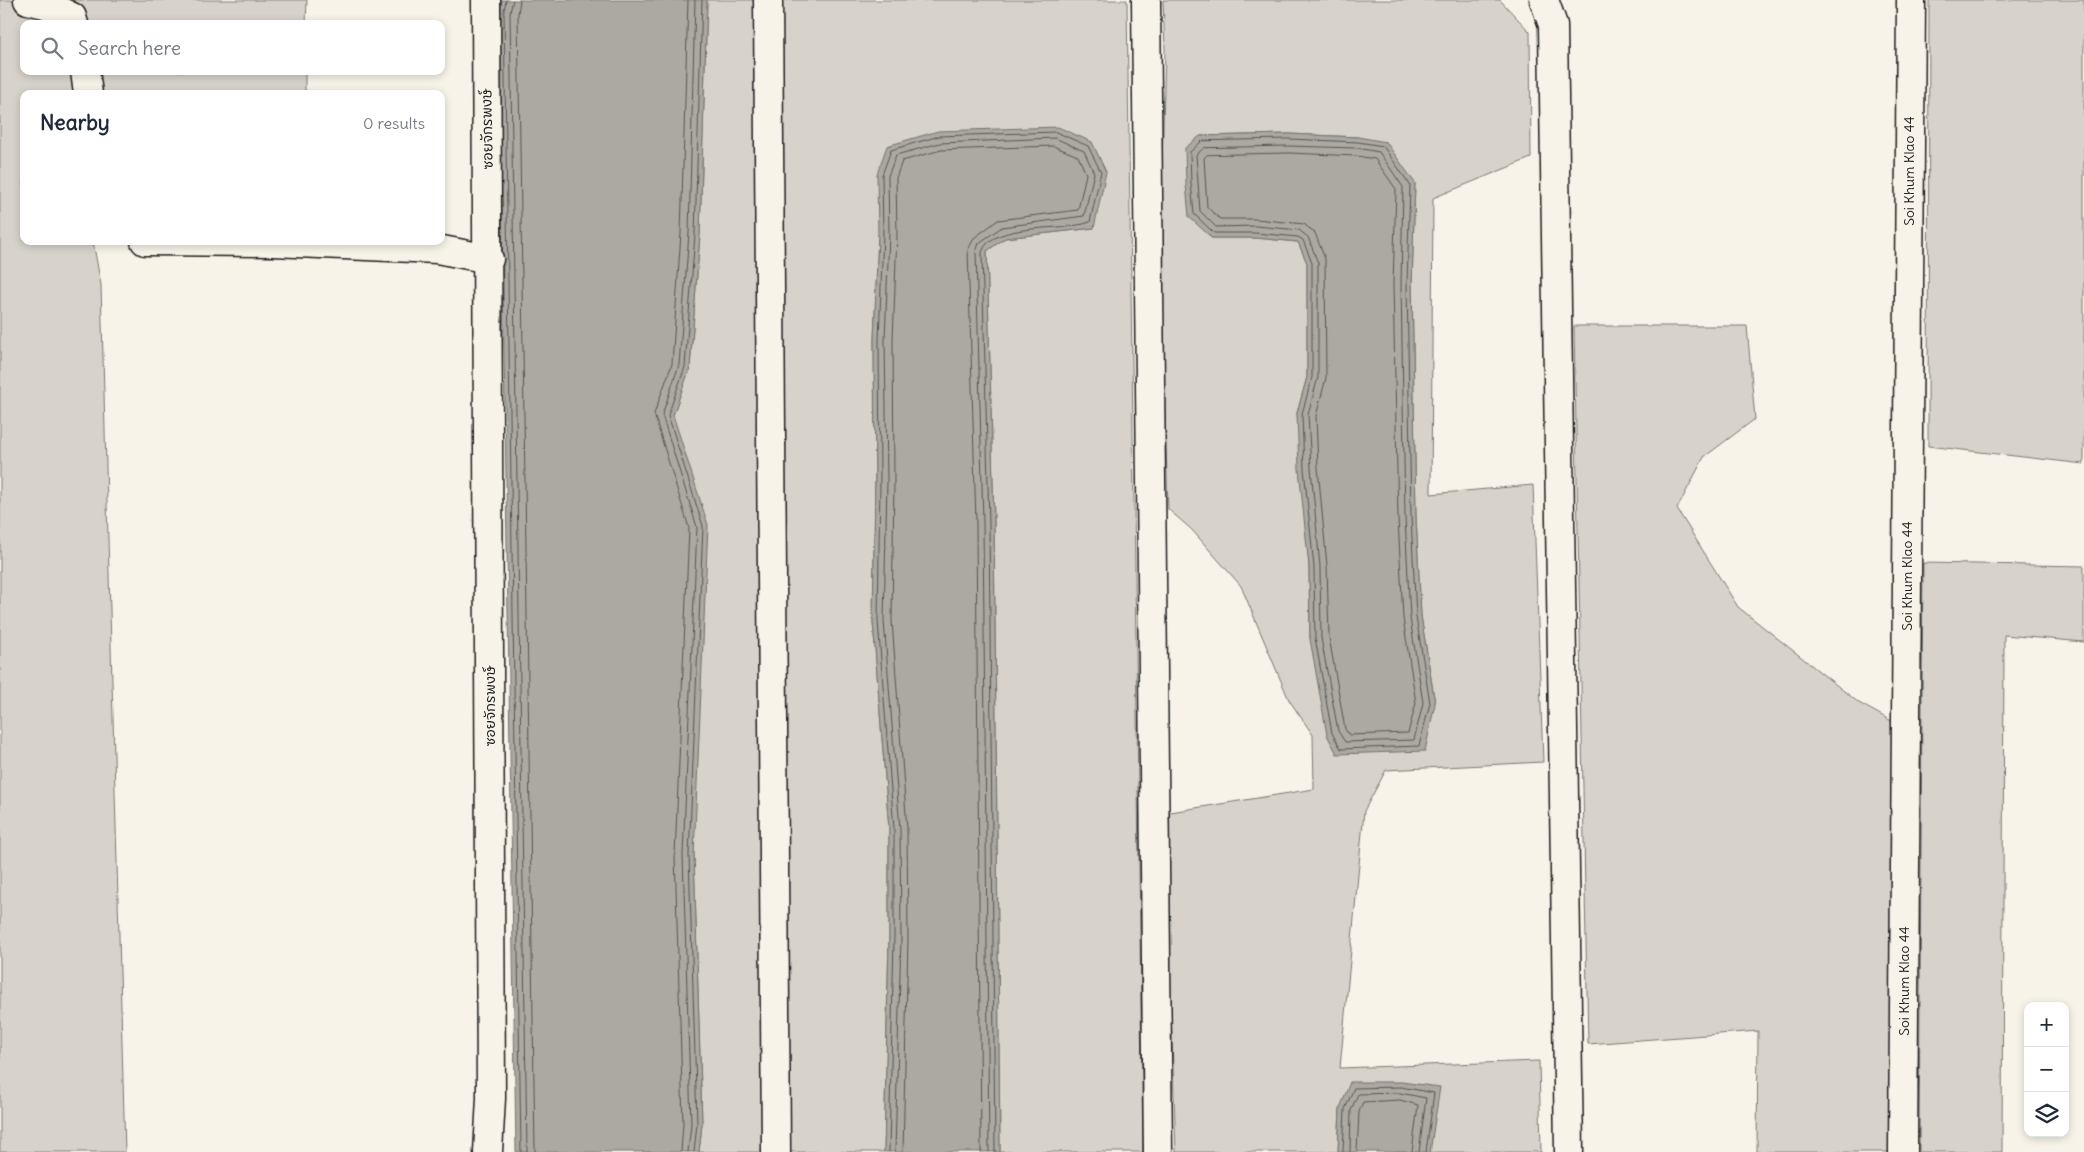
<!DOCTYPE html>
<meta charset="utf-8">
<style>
body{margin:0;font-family:Delius,"Playpen Sans Thai",sans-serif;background:#f6f6f7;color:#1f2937}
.controls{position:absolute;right:15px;bottom:15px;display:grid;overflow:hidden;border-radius:10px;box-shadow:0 2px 8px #0003}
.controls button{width:45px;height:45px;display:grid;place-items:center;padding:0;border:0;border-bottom:1px solid #e0e1e3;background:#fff;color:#1f2937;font:25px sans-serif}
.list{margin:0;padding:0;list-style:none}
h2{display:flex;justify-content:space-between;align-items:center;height:65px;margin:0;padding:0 20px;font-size:21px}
h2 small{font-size:16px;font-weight:400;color:#747a83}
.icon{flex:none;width:28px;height:28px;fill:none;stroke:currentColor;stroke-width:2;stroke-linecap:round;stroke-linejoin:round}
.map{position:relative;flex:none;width:2084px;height:1152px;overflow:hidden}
.search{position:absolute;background:#fff;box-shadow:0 2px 8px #0003;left:20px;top:20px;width:425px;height:55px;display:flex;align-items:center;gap:12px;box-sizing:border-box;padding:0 18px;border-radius:10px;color:#747a83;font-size:19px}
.panel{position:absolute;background:#fff;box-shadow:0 2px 8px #0003;left:20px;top:90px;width:425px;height:155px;border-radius:10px}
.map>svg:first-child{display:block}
</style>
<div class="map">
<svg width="2084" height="1152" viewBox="0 0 2084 1152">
<rect width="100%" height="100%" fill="#f7f3e8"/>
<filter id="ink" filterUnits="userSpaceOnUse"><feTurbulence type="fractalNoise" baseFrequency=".02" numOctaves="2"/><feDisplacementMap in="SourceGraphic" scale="10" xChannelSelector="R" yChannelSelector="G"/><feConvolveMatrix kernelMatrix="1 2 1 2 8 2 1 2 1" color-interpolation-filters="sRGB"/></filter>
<g filter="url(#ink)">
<path fill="#d7d3cb" stroke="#7a7874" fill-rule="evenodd" d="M0 0H307L306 24H24V71H305V94H24V241H93L101 285 125 1152H0Z
M707 0H1127L1143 1152H1000L994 523 987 251 1005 238 1094 228 878 234 874 340 875 480 873 622 889 829V938L884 1152H699L702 1124 694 855 673 415 690 368 700 234Z
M1163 0H1500L1530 32 1531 158 1433 198 1431 494 1533 485 1543 762 1386 770 1364 811 1340 1068 1539 1061 1541 1152H1430L1431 1147 1340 1108 1338 1152H1176L1164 813 1314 789 1313 735 1289 700 1241 586 1192 530 1168 509 1160 247 1165 49ZM1289 134 1358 137 1415 183 1412 284 1416 517 1421 616 1435 703 1310 639 1309 567 1297 413 1307 377V263L1298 242 1255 238H1211L1185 148 1201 136Z
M1929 0H2084V464L1928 446Z
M1574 326H1747L1755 419 1704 457 1677 509 1738 607 1859 703 1895 723 1894 1152H1757L1758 1031 1588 1044Z
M1923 563 2084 566V642L2004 635 2002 1152H1919Z"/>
<path fill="#aca9a2" stroke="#72716c" d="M502 0H707L700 234 690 368 673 415 708 525 694 855 702 1124 699 1152H516L499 10Z
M1058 127 1092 142 1106 172 1094 228 1005 238 987 251 994 523 1000 1152H884L889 938V829L873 622 875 480 874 340 878 234 877 174 887 146 938 131Z
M1289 134 1358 137 1386 142 1415 183 1412 284 1416 517 1421 616 1435 704 1425 751 1337 754 1327 735 1310 639 1309 567 1299 469 1297 413 1307 377V263L1298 242 1255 238H1212L1189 217 1186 184 1185 148 1200 136Z
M1350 1082H1401L1440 1087 1430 1152H1338L1340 1108Z"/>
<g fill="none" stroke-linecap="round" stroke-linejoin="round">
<path stroke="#565452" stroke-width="1" d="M506 0 504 11 521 1152
M513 0 510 12 527 1152
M520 0 518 13 535 1152
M1289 139 1358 142 1383 146 1410 185 1407 284 1411 517 1416 617 1430 703 1419 746 1341 749 1332 733 1315 638 1314 567 1304 469 1302 414 1312 377V263L1303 240 1298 237 1255 233H1214L1194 214 1191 183 1190 152 1202 141Z
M1288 146 1357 148 1379 152 1403 187 1401 284 1405 517 1410 618 1423 703 1414 740 1345 742 1338 731 1321 638 1320 567 1311 468 1308 415 1318 377V263L1308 237 1299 230 1256 226 1216 227 1200 211 1196 155 1204 148Z
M1289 153 1357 156 1375 159 1396 189 1393 284 1398 518 1403 618 1416 703 1408 733 1349 735 1345 729 1329 637 1327 566 1318 468 1316 416 1326 378 1325 259 1315 233 1304 224 1256 219H1220L1207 207 1204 158 1207 155Z
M681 1152 683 1123 675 855 689 528 654 414 672 364 681 233 688 0
M688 1152 691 1124 683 855 697 527 662 415 679 365 689 233 695 0
M694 1152 697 1124 689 855 703 526 668 415 685 367 695 234 702 0
M889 1152 894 938V829L878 621 880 480 879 340 883 234 882 175 891 150 939 136 1056 132 1088 146 1101 172 1090 222C1065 232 992 221 982 252L989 523 995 1152
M895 1152 901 938 900 829 884 621 887 480 885 340 889 234 888 176 896 155 940 143 1055 138 1084 151 1094 173 1084 216 1002 227 979 243 976 252 983 523 989 1152
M903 1152 908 938 907 829 892 621 894 480 893 340 897 234 896 178 902 161 941 150 1053 146 1078 156 1086 174 1078 210 998 220 974 238 968 250 976 523 981 1152
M1343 1152 1345 1109 1354 1088 1401 1087 1434 1093 1426 1152
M1350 1152 1351 1110 1358 1094 1400 1093 1426 1098 1419 1152
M1357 1152 1359 1112 1363 1102 1400 1100 1418 1105 1412 1152"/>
<defs>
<path id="minor" d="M28 0 45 4 72 17 74 24
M486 0 491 1098 488 1152
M768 0 776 1152
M1146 0 1158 1152
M1544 0 1553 25 1569 1152
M85 71 88 94
M145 241 273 242 437 249 489 259
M1903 1152 1911 0"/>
</defs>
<use href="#minor" stroke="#1c1c1c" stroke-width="31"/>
<use href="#minor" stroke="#f7f3e8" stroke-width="28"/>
</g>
</g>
<g text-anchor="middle" stroke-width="4.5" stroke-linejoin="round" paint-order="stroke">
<g font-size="14" fill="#1c1c1c" stroke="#f7f3e8">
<text transform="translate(487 129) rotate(-91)" y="5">ซอยจักรพงษ์</text>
<text transform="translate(1909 171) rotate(-90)" y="5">Soi Khum Klao 44</text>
<text transform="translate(1907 576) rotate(-90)" y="5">Soi Khum Klao 44</text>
<text transform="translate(490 706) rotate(-90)" y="5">ซอยจักรพงษ์</text>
<text transform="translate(1904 981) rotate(-90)" y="5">Soi Khum Klao 44</text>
</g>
</g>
</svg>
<div class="controls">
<button>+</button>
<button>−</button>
<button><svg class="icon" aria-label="layers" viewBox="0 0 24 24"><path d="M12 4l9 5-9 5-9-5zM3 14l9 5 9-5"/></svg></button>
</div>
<div class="search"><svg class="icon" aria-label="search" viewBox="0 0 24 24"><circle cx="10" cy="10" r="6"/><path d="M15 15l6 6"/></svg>Search here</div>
<section class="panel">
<h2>Nearby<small>0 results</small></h2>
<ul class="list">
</ul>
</section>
</div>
